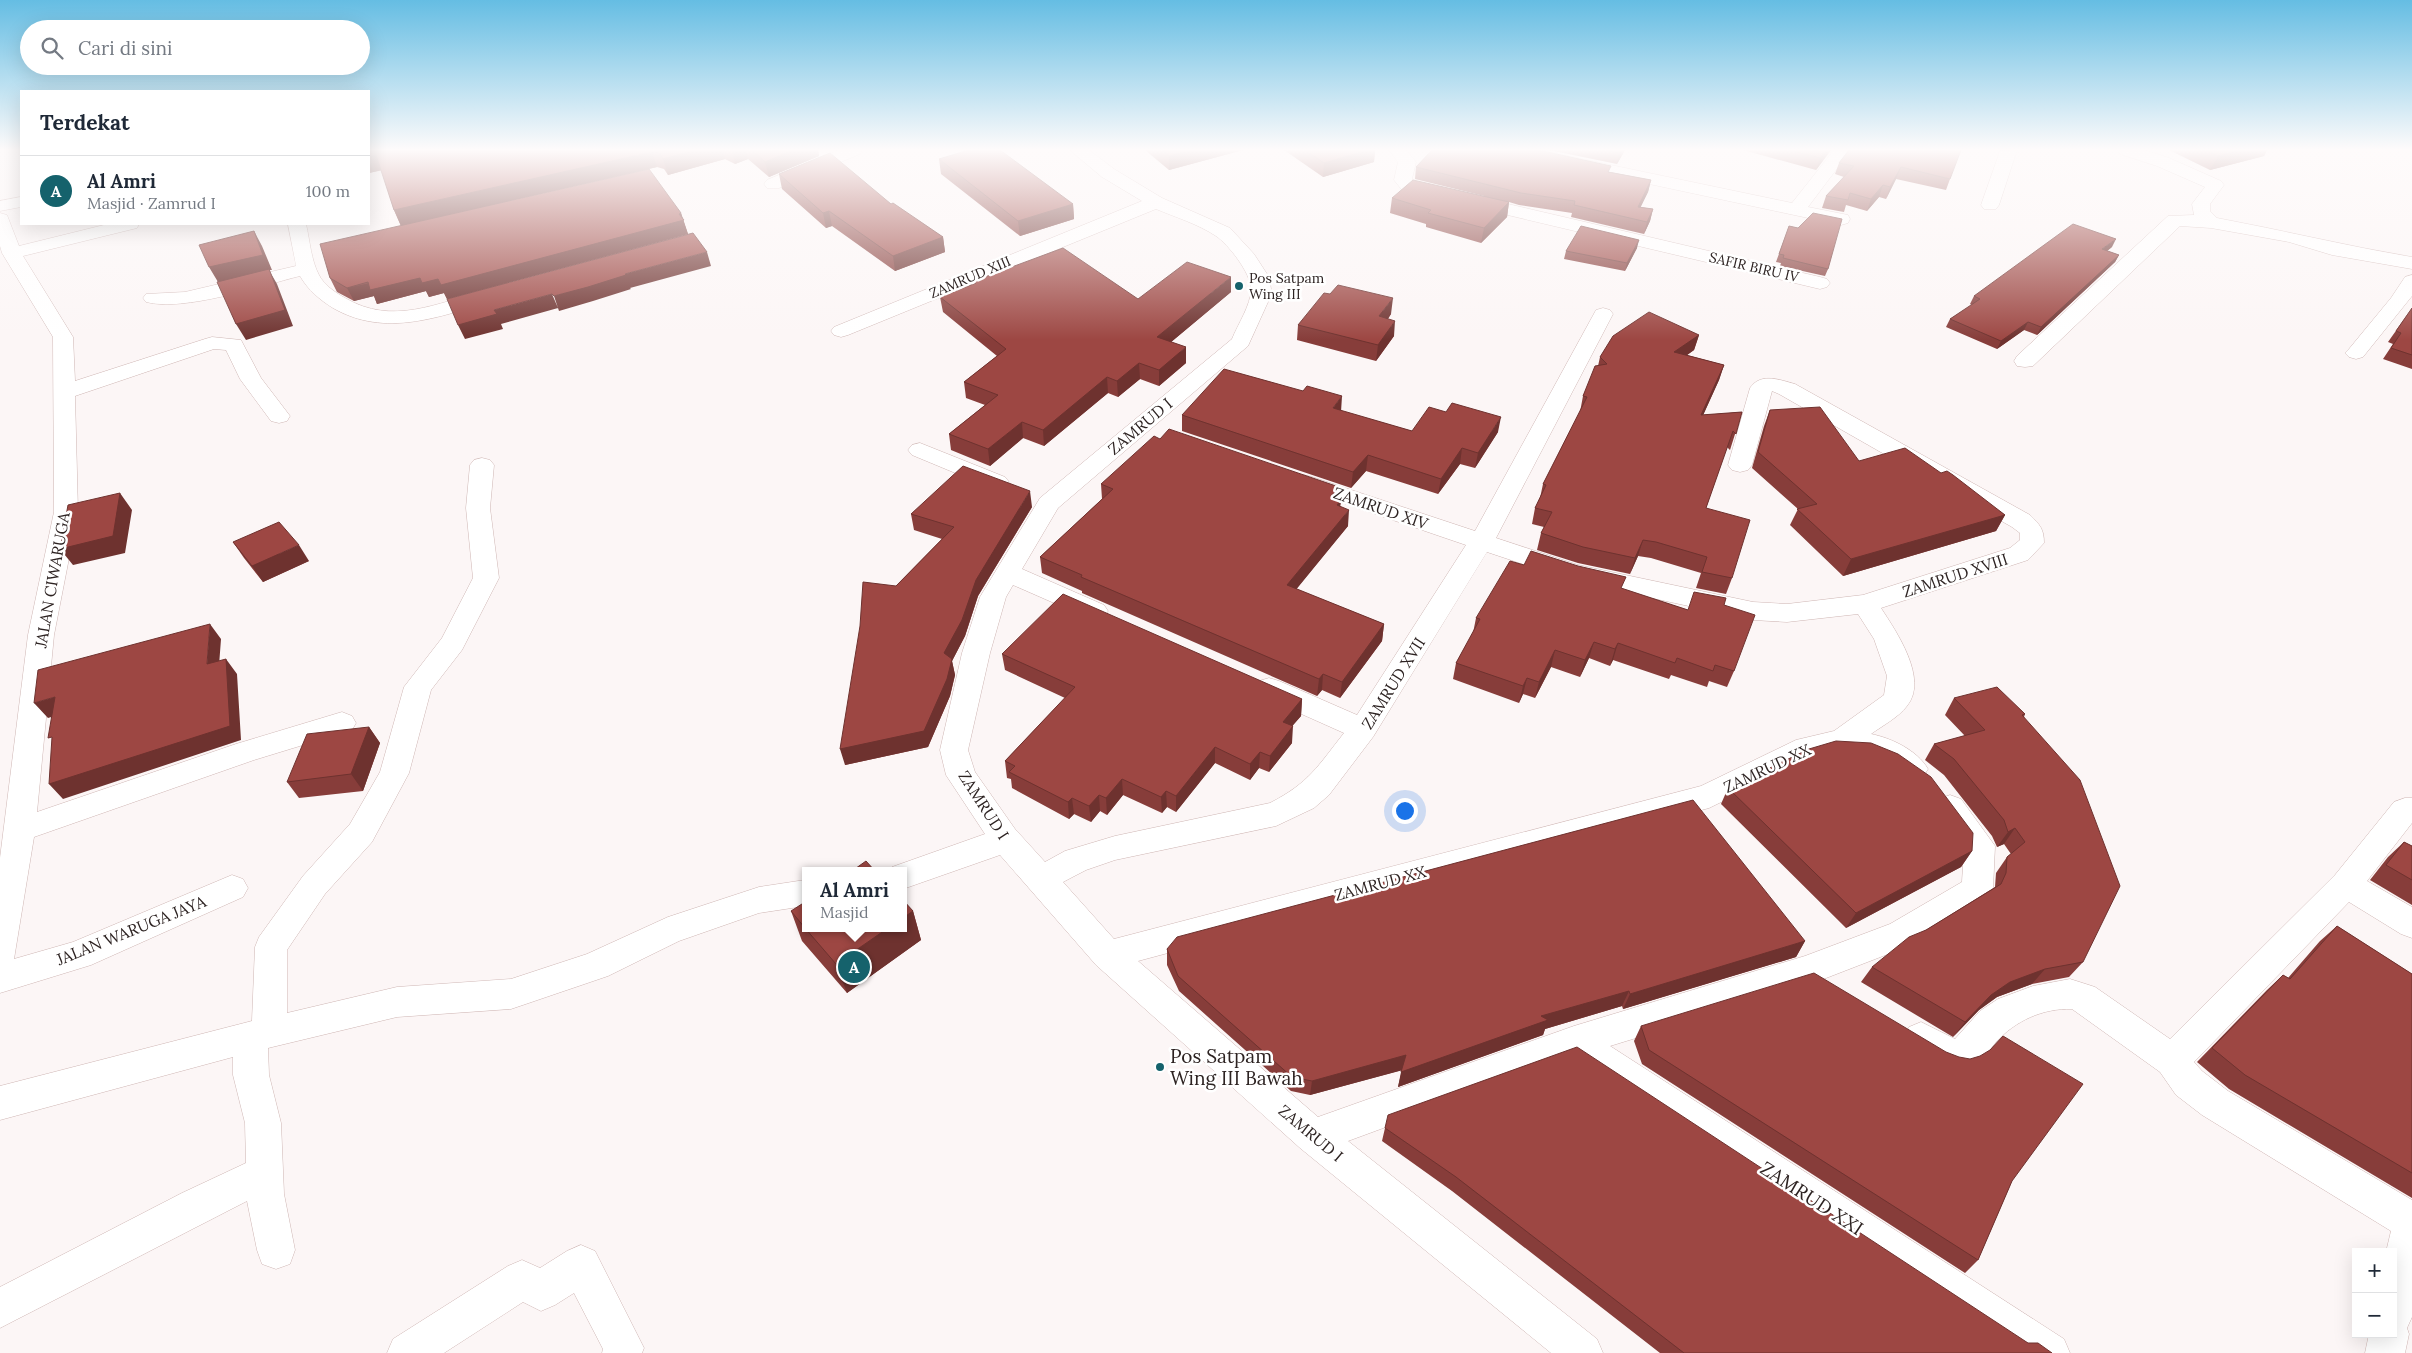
<!DOCTYPE html>
<html lang="id">
<meta charset="utf-8">
<style>
body{margin:0;font-family:Lora,serif;background:#f2f2f3;color:#1f2937}
.controls{position:absolute;right:15px;bottom:15px;display:grid;overflow:hidden;border-radius:0px;box-shadow:0 5px 20px #0002}
.controls button{width:45px;height:45px;display:grid;place-items:center;padding:0;border:0;border-bottom:1px solid #e0e1e3;background:#fff;color:#1f2937;font:25px sans-serif}
.you{position:absolute;left:1404px;top:810px;width:18px;height:18px;margin:-12px;border:4px solid #fff;border-radius:50%;background:#1a73e8;box-shadow:0 0 0 8px #1a73e833}
.badge{display:grid;place-items:center;width:32px;height:32px;border-radius:50%;background:#15626c;color:#fff;font-size:16px;font-weight:700}
.pin{position:absolute;translate:-50% -50%;border:2px solid #fff;box-shadow:0 1px 5px #0006}
.popup{position:absolute;left:802px;top:867px;width:105px;height:65px;box-sizing:border-box;display:grid;place-content:center;border-radius:0px;background:#fff;filter:drop-shadow(0 1px 4px #0005);font-size:16px;white-space:nowrap;color:#747a83}
.popup b{font-size:19px;color:#1f2937}
.popup::after{content:'';position:absolute;left:50%;top:100%;margin-left:-10px;border:10px solid transparent;border-top-color:#fff}
.list{margin:0;padding:0;list-style:none}
h2{display:flex;justify-content:space-between;align-items:center;height:65px;margin:0;padding:0 20px;font-size:21px}
h2 small{font-size:16px;font-weight:400;color:#747a83}
.list li{display:grid;grid-template-columns:32px 1fr auto;gap:15px;align-items:center;box-sizing:border-box;height:70px;padding:0 20px;border-top:1px solid #e0e1e3}
.list b{display:block;font-size:19px;white-space:nowrap}
.list p{margin:0;font-size:16px;white-space:nowrap;color:#747a83}
.list em{font-size:16px;font-style:normal;color:#747a83}
.icon{flex:none;width:28px;height:28px;fill:none;stroke:currentColor;stroke-width:2;stroke-linecap:round;stroke-linejoin:round}
.map{position:relative;flex:none;width:2412px;height:1353px;overflow:hidden}
.search{position:absolute;background:#fff;box-shadow:0 5px 20px #0002;left:20px;top:20px;width:350px;height:55px;display:flex;align-items:center;gap:12px;box-sizing:border-box;padding:0 18px;border-radius:28px;color:#747a83;font-size:19px}
.panel{position:absolute;background:#fff;box-shadow:0 5px 20px #0002;left:20px;top:90px;width:350px;height:135px;border-radius:0px}
.map>svg:first-child{display:block}
</style>
<div class="map">
<svg width="2412" height="1353" viewBox="0 0 2412 1353">
<rect width="100%" height="100%" fill="#fcf6f6"/>
<g fill="none" stroke-linecap="round" stroke-linejoin="round">
<defs>
<path id="minor" d="M839 150H862L860 154 779 188H767L764 184 767 180Z
M1070 150H1089L1114 169 1162 198 1230 228 1254 254 1269 277 1271 289 1268 302 1248 346 1058 508 1022 569 1104 605 1108 611 1104 617 1095 620 1086 617 1013 585 1006 597 990 653 968 750 975 772 1015 829 1045 862 1065 851 1115 836 1270 803C1309 783 1318 766 1344 733L1259 695 1255 688 1259 681 1269 678 1279 681 1357 715 1466 545 1296 487 1292 482 1296 477 1304 475 1312 477 1475 531 1596 310 1603 308 1610 310 1613 314 1496 538 1578 565 1753 602 1787 604 1863 595 2010 548 2020 540V533L2012 527 1779 394 1772 391 1752 465 1748 470 1740 472 1732 470 1728 465 1750 388C1761 372 1780 380 1795 384L2030 515C2040 525 2044 529 2044 543L2028 560 1881 608C1896 631 1929 679 1907 706 1899 717 1882 726 1871 734 1891 738 1917 750 1928 769L1923 777 1913 780 1903 777 1874 757 1842 751 1813 757 1709 808 1138 961 1318 1117 1574 1026 1805 956 1890 924 1962 882 1964 849 1935 807 1939 799 1950 795 1961 799 1995 846 1993 889 1988 898 1914 944 1808 985 1610 1046 2064 1339 2070 1353H2014L1571 1059 1348 1141 1597 1339 1603 1353H1551L1300 1148 1096 965 1000 855 903 889V871H890L892 867 985 834 946 775 940 750 962 653 980 597 1040 498 1232 339C1238 324 1251 305 1251 289 1251 273 1228 244 1216 236 1198 224 1175 217 1156 209L848 335 841 337 834 335 831 331 834 327 1142 201 1102 177ZM1487 552 1574 581 1753 620 1787 622 1858 614 1874 639 1887 676 1884 695 1834 731 1796 740 1701 786 1114 939 1063 882 1086 870 1115 860 1276 826 1314 808 1329 795 1373 737Z
M1389 150H1406L1416 162 1412 179 1414 182 1820 277 1827 279 1830 283 1827 287 1820 289 1402 190 1394 180 1398 162Z
M1506 150H1539L1792 203 1834 150H1851L1808 207 1848 215 1850 219 1848 223 1841 225 1514 155 1508 154Z
M2017 150 1999 205 1996 209H1984L1981 205 2000 151Z
M2118 150H2144L2169 158 2221 181 2224 185 2210 204V211L2217 218C2282 230 2346 246 2412 257V269L2332 255 2289 242 2211 228 2180 226 2033 366 2025 367 2017 366 2014 361 2017 356 2168 216 2194 215 2192 204 2205 187 2157 166 2120 154Z
M21 197V207L0 211V201Z
M0 213 7 215 19 246 108 224H139L137 228 23 256 73 337 75 381 205 339 212 337 241 340 261 378 290 416 287 421 279 423 271 421 240 379 226 350 214 349 75 396 78 512 54 635 37 812 236 744 342 712 352 716 356 723 352 730 254 760 34 837 14 959 73 942 232 875 243 879 248 888 243 897 91 965 0 993V858L28 635 54 512 53 337 2 253 0 246Z
M288 224H306C310 241 311 260 319 275 324 285 336 293 345 298 393 326 436 303 485 291L492 293 495 297 492 301C439 317 385 338 333 308 320 300 308 290 300 276 260 286 184 312 146 302L143 298 146 294 185 292 296 266Z
M2412 275V296L2363 357 2356 359 2349 357 2345 353 2349 349 2391 298 2405 277Z
M920 443 1005 477 1009 482 1005 487 997 489 989 487 912 455 908 450 912 445Z
M482 458 490 460 494 465 490 508 499 578 462 650 431 690 409 773 372 842 325 894 287 950V1013L397 987 511 979 587 954 668 917 759 887 805 880V906L759 913 679 941 608 976 511 1009 397 1017 268 1048 269 1075 281 1123 284 1194 295 1250 290 1264 276 1269 262 1264 257 1250 247 1201 0 1328V1287L182 1193 246 1163 245 1123 233 1075V1057L0 1120V1086L252 1021 255 947 259 937 303 876 350 824 380 772 404 687 442 638 473 578 466 508 470 465 474 460Z
M2405 798H2412V823L2367 881 2412 907V938L2401 934 2349 902 2194 1062 2202 1071 2228 1091 2412 1200V1317L2407 1328 2409 1334 2405 1353H2365L2369 1334H2393V1252H2386L2391 1231 2202 1115 2176 1095 2160 1072 2072 1009C2043 1008 2015 1021 1996 1042 1990 1049 1983 1061 1975 1065 1951 1078 1915 1062 1904 1038L1909 1027 1921 1022 1955 1039 1980 1011 1998 999 2033 986 2070 979 2095 987 2170 1039 2335 875 2394 802Z
M581 1245 595 1251 644 1348 642 1353H602L603 1349 574 1293 555 1305 541 1311 523 1302 444 1353H387L393 1339 508 1266 522 1260 540 1268 567 1251Z"/>
</defs>
<use href="#minor" stroke="#cfb6b4" stroke-width="1"/>
<use href="#minor" fill="#fff" fill-rule="evenodd"/>
</g>
<path fill="#873d3a" d="M369 150H818L819 156 769 177 748 159 735 164 725 159 668 175 664 169 657 167 401 226 394 210 381 170 369 173Z
M1145 150H1243L1169 170Z
M1284 150H1375L1374 162 1323 177Z
M1549 150H1625L1617 164Z
M1743 150H1831L1816 170Z
M1849 150 1950 179 1946 190 1896 179 1886 199 1879 197 1867 211 1846 205 1844 212 1822 208 1826 196 1844 177 1835 174 1839 163Z
M2169 150H2267L2264 156 2210 170Z
M939 159 1073 204 1074 219 1020 236 941 174Z
M1416 167 1610 172 1651 180 1648 192 1640 207 1653 209 1650 221 1644 234 1571 217 1572 213 1519 205 1509 202 1507 217 1481 243 1426 227V224L1390 213 1392 198 1484 196 1415 179Z
M779 174 891 204 943 237 945 252 895 271 832 226 826 228 782 189Z
M681 213 688 234 447 299 444 293 429 297 426 291 377 304 374 296 354 301 337 292 330 278Z
M1789 226 1798 228 1828 269 1825 276 1780 266 1781 263 1776 262Z
M2112 247 2107 251 2119 255 2115 262 2037 335 2024 330 1997 349 1946 327 1950 319 1972 305 1970 304 1974 296Z
M1637 248 1625 271 1564 259 1566 251Z
M974 281 1138 299 1231 292 1171 342 1186 363 1159 386 1140 379 1118 397 1108 393 1044 446 1023 438 990 466 951 450 949 434 985 405 966 398 964 382 997 356 943 312 940 297 974 284Z
M1330 294 1391 314 1388 319 1394 336 1376 361 1297 340 1298 325Z
M2412 308V369L2383 359 2393 344 2388 342Z
M1699 335 1694 350 1687 355 1724 365 1719 380 1703 415 1742 412 1730 450 1727 447 1706 508 1732 578 1726 594 1696 588 1701 573 1651 558 1638 556 1630 574 1578 563 1537 550 1541 533 1544 527 1532 524 1535 508 1540 498 1543 484 1580 412 1583 396 1598 366 1600 357Z
M1770 410 1859 461 1941 473 2005 515 1996 531 1843 576 1790 525 1798 509 1752 468 1764 426Z
M1341 411 1412 431 1498 432 1475 468 1460 464 1438 494 1366 471 1351 488 1182 431V415Z
M1101 484 1338 499 1341 500 1340 506 1348 526 1296 589 1384 624 1382 641 1340 698 1322 690 1317 696 1082 593V591L1042 573 1040 557 1102 499Z
M1032 507 978 596 965 636 952 661 955 675 950 696 928 747 845 765 896 586 942 539 914 530 911 514Z
M233 542 309 561 263 582 244 558Z
M1524 565 1622 589 1688 610 1724 605 1734 671 1727 687 1709 681 1707 687 1671 675 1669 679 1613 660 1610 666 1589 658 1580 677 1551 667 1535 698 1523 694 1519 703 1453 679 1456 663 1473 633 1476 618Z
M1002 654 1302 699 1301 716 1292 726V743L1269 772 1259 768 1250 780 1215 763 1176 812 1167 807 1162 813 1123 795 1107 815 1100 811 1091 822 1074 814 1069 819 1012 788 1011 779 1007 778 1005 761 1065 698 1005 670Z
M1954 698 2025 714 2024 717 2083 962 2069 977 2032 984 1997 997 1979 1010 1953 1037 1861 982 1872 967 1926 930 1995 887 1996 873 2007 857 2011 854 2004 844 1997 847 1992 836 1944 775 1925 760 1934 744 1965 736 1945 715Z
M369 727 380 743 363 791 299 798 287 782Z
M1728 788 1972 851 1961 867 1846 928 1721 804Z
M2404 842 2412 846V905L2370 880 2388 857Z
M791 911H913L921 940 847 993 802 941Z
M2337 926 2412 974V1198L2229 1089 2197 1062 2267 990 2283 975 2288 978 2320 941Z
M1805 941 1796 957 1623 1009 1622 1006 1545 1029 1543 1035 1398 1087 1402 1070 1310 1095 1291 1091 1179 991 1167 965V949Z
M1641 1026 2012 1181 1978 1260 1965 1273 1642 1064 1634 1041Z
M1385 1128 2028 1343 2052 1353H1660L1452 1191 1382 1141Z"/>
<path fill="#6e322f" d="M696 150H723L725 159 668 175 663 159Z
M732 150H746L748 159 735 164Z
M793 150H818L819 156 769 177 765 162Z
M1190 150H1243L1169 170V156Z
M1368 150H1375L1374 162 1323 177 1324 163Z
M1621 150H1625L1617 164 1619 153Z
M1826 150H1831L1816 170 1820 158Z
M2239 150H2267L2264 156 2210 170 2218 156Z
M652 152 657 167 401 226 394 210Z
M376 155 383 170 369 173V156Z
M1901 167 1896 179 1886 199 1890 187Z
M1651 180 1648 192 1635 219 1638 207Z
M1883 185 1879 197 1867 211 1871 199Z
M1509 202 1507 217 1481 243 1484 228Z
M1073 204 1074 219 1020 236 1018 221Z
M1653 209 1650 221 1644 234 1647 222Z
M829 211 832 226 826 228 823 213Z
M681 213 688 234 447 299 444 293 429 297 426 291 377 304 374 296 354 301 347 288Z
M254 231 262 246 272 270H269L277 284 293 326 246 340 236 324 218 282 209 267Z
M943 237 945 252 895 271 893 256Z
M2116 239 2112 247 2099 257 2102 249Z
M1639 240 1637 248 1625 271 1627 263Z
M707 252 711 266 630 288 631 289 593 301 559 311 554 296 625 274Z
M2119 255 2115 262 2037 335 2041 327Z
M1231 277V292L1158 353 1157 337Z
M552 294 558 308 501 324 503 329 465 339 458 325 494 310Z
M1393 298 1391 314 1378 332 1379 316Z
M1395 321 1394 336 1376 361 1378 345Z
M2028 322 2024 330 1997 349 2001 341Z
M1699 335 1694 350 1669 368 1674 352Z
M1186 347V363L1159 386V370Z
M1139 363 1140 379 1118 397 1117 381Z
M1724 365 1719 380 1696 431 1701 415Z
M1107 377 1108 393 1044 446 1043 430Z
M1342 396 1341 412 1333 408Z
M1501 417 1498 432 1475 468 1478 453Z
M1022 422 1023 438 990 466 988 449Z
M1462 448 1460 464 1438 494 1441 479Z
M1368 455 1366 471 1351 488 1353 472Z
M1339 487 1338 503 1331 496Z
M1030 491 1032 507 978 596 965 636 952 661 955 675 950 696 928 747 845 765 840 749 976 580Z
M120 493 132 510 125 553 73 565 60 549Z
M1341 500 1339 516 1337 505Z
M1349 510 1348 526 1286 602 1287 585Z
M2005 515 1996 531 1843 576 1851 559Z
M1643 540 1638 556 1630 574 1635 558Z
M299 545 309 561 263 582 252 566Z
M210 624 221 639 218 679 207 664Z
M1384 624 1382 641 1340 698 1342 682Z
M1594 642 1589 658 1580 677 1585 660Z
M1618 643 1613 660 1610 666 1615 649Z
M1555 650 1551 667 1535 698 1539 682Z
M226 659 237 674 241 740 63 799 49 784Z
M1323 674 1322 690 1317 696 1319 679Z
M1527 678 1523 694 1519 703 1523 686Z
M55 697 68 712 48 718 34 703Z
M1302 699 1301 716 1282 738 1283 722Z
M1293 726 1292 743 1269 772 1270 756Z
M369 727 380 743 363 791 351 774Z
M1215 747V763L1176 812V796Z
M1260 752 1259 768 1250 780V764Z
M1122 779 1123 795 1107 815 1106 798Z
M1166 791 1167 807 1162 813 1161 797Z
M1099 795 1100 811 1091 822 1089 806Z
M1072 798 1074 814 1069 819 1068 802Z
M2015 828 2004 844 1997 847 2008 832Z
M1972 851 1961 867 1846 928 1856 913Z
M913 911 921 940 847 993 836 964 888 928H903V918Z
M1805 941 1796 957 1623 1009 1630 994Z
M2045 969 2032 984 1997 997 1979 1010 1953 1037 1965 1022 1991 995 2010 982Z
M1629 991 1622 1006 1545 1029 1543 1035 1398 1087 1401 1072 1541 1016Z
M1406 1055 1403 1070 1310 1095 1312 1081Z"/>
<path fill="#9d4743" stroke="#6e322f" d="M369 150H696L663 159 660 153 652 152 394 210 376 155 369 156Z
M752 150H793L765 162Z
M969 150H1000L1073 204 1018 221 939 159Z
M1162 150H1190L1169 156Z
M1305 150H1368L1324 163Z
M1432 150H1538L1611 166 1608 172 1651 180 1638 207 1653 209 1647 222 1574 205 1575 201 1521 193 1416 167Z
M1607 150H1621L1619 153Z
M1790 150H1826L1820 158Z
M1849 150H1961L1950 179 1901 167 1890 187 1883 185 1871 199 1850 193 1848 200 1826 196 1854 166 1839 163Z
M2206 150H2239L2218 156Z
M830 153 891 204 893 203 943 237 893 256 829 211 823 213 779 174Z
M649 169 681 213 679 214 684 220 441 285 438 279 422 283 420 278 370 290 368 282 347 288 330 278 320 244Z
M1413 180 1509 202 1484 228 1428 213 1431 210 1392 198Z
M1813 213 1842 219 1828 269 1783 258 1784 255 1779 254 1789 226 1798 228Z
M2073 224 2116 239 2102 249 2119 255 2041 327 2028 322 2001 341 1950 319 1980 299 1974 296Z
M1581 226 1639 240 1627 263 1566 251Z
M254 231 263 255 209 267 199 245Z
M693 233 707 252 625 274 626 275 588 287 554 296 552 294 494 310 497 314 458 325 447 299Z
M1063 248 1138 299 1187 262 1231 277 1157 337 1186 347 1159 370 1139 363 1117 381 1107 377 1043 430 1022 422 988 449 949 434 998 395 964 382 1006 349 940 297 976 283 974 281Z
M269 269 285 310 236 324 217 282Z
M1338 285 1393 298 1379 316 1395 321 1378 345 1298 325 1324 293 1330 294Z
M2412 308V355L2391 348 2401 333 2396 331Z
M1649 312 1699 335 1674 352 1724 365 1701 415 1742 412 1736 434 1733 431 1706 508 1750 520 1732 578 1702 572 1707 557 1656 542 1643 540 1635 558 1583 547 1541 533 1552 512 1535 508 1546 485 1543 484 1587 397 1583 396 1595 366 1607 364 1600 357 1613 336Z
M1224 369 1303 391 1307 386 1342 396 1333 408 1412 431 1429 407 1446 412 1452 403 1501 417 1478 453 1462 448 1441 479 1368 455 1353 472 1182 415Z
M1820 407 1859 461 1905 448 1941 473 1947 471 1953 475 2005 515 1851 559 1797 509 1817 504 1758 452 1770 410Z
M1169 429 1339 487 1331 496 1341 500 1337 505 1349 510 1287 585 1384 624 1342 682 1323 674 1319 679 1081 577 1082 575 1040 557 1113 489 1101 484 1154 436 1160 439Z
M963 466 1030 491 976 580 962 620 944 653 952 659 947 679 924 731 840 749 860 626 863 582 896 586 954 527 911 514Z
M120 493 113 536 60 549 68 505Z
M279 522 299 545 252 566 233 542Z
M1531 551 1578 566 1626 577 1621 588 1688 610 1694 592 1726 598 1724 605 1755 615 1734 671 1715 665 1713 671 1677 658 1675 663 1618 643 1615 649 1594 642 1585 660 1555 650 1539 682 1527 678 1523 686 1456 663 1480 619 1476 618 1510 561 1524 565Z
M1063 594 1302 699 1283 722 1293 726 1270 756 1260 752 1250 764 1215 747 1176 796 1166 791 1161 797 1122 779 1106 798 1099 795 1089 806 1072 798 1068 802 1009 772 1015 766 1005 761 1075 687 1002 654Z
M210 624 207 664 226 659 230 726 49 784 52 737 48 738 55 697 34 703 38 670Z
M1997 687 2025 714 2022 715 2080 780 2120 886 2083 962 2045 969 2010 982 1991 995 1965 1022 1872 967 1909 937 1926 930 2001 884 2006 873 2007 857 2025 842 2015 828 2008 832 2004 820 1954 759 1934 744 1985 730 1954 698Z
M369 727 351 774 287 782 307 734Z
M1836 741 1871 743 1898 754 1931 777 1973 833 1972 851 1856 913 1728 788 1809 749Z
M1693 800 1805 941 1630 994 1629 991 1541 1016 1548 1020 1401 1072 1406 1055 1312 1081 1292 1077 1178 976 1167 949 1177 937Z
M2404 842 2412 846V880L2386 865Z
M866 861 875 871H852Z
M903 900 913 911 903 918Z
M805 902V928L791 911Z
M2337 926 2412 974V1173L2245 1075 2212 1048 2283 975 2290 979Z
M805 928H888L836 964Z
M1814 973 1946 1052 1959 1057 1970 1059 1980 1056 1990 1050 2003 1036 2083 1084 2012 1181 1978 1260 1649 1050 1641 1026Z
M1577 1047 2028 1343H2038L2052 1353H1684L1456 1177 1385 1128 1388 1115Z"/>
<linearGradient id="sky" x2="0" y2="1"><stop stop-color="#65bde3"/><stop offset="0.44" stop-color="#fefbfb"/><stop offset="1" stop-color="#fefbfb" stop-opacity="0"/></linearGradient>
<rect width="2412" height="340" fill="url(#sky)"/>
<g fill="#15626c" stroke="#fff" stroke-width="2">
<circle cx="1239" cy="286" r="5"/>
<circle cx="1160" cy="1067" r="5"/>
</g>
<g text-anchor="middle" stroke-width="5" stroke-linejoin="round" paint-order="stroke">
<g font-size="14" fill="#2d2322" stroke="#fff">
<text transform="translate(1754 267) rotate(13)" y="5">SAFIR BIRU IV</text>
<text transform="translate(970 277) rotate(-23)" y="5">ZAMRUD XIII</text>
</g>
<g font-size="14" fill="#2d2322" stroke="#fff" text-anchor="start">
<text x="1249" y="283">Pos Satpam<tspan x="1249" dy="16">Wing III</tspan></text>
</g>
<g font-size="16" fill="#2d2322" stroke="#fff">
<text transform="translate(1140 426) rotate(-40)" y="6">ZAMRUD I</text>
<text transform="translate(1381 508) rotate(19)" y="6">ZAMRUD XIV</text>
<text transform="translate(1955 575) rotate(-18)" y="6">ZAMRUD XVIII</text>
<text transform="translate(52 580) rotate(-80)" y="6">JALAN CIWARUGA</text>
<text transform="translate(1393 683) rotate(-58)" y="6">ZAMRUD XVII</text>
<text transform="translate(1767 768) rotate(-25)" y="6">ZAMRUD XX</text>
<text transform="translate(984 805) rotate(57)" y="6">ZAMRUD I</text>
<text transform="translate(1380 883) rotate(-15)" y="6">ZAMRUD XX</text>
<text transform="translate(131 930) rotate(-22)" y="6">JALAN WARUGA JAYA</text>
<text transform="translate(1311 1133) rotate(40)" y="6">ZAMRUD I</text>
</g>
<g font-size="19" fill="#2d2322" stroke="#fff" text-anchor="start">
<text x="1170" y="1063">Pos Satpam<tspan x="1170" dy="22">Wing III Bawah</tspan></text>
</g>
<g font-size="19" fill="#2d2322" stroke="#fff">
<text transform="translate(1812 1198) rotate(33)" y="7">ZAMRUD XXI</text>
</g>
</g>
</svg>
<div class="controls">
<button>+</button>
<button>−</button>
</div>
<div class="you"></div>
<div class="pin badge" style="left:854px;top:967px">A</div>
<div class="popup"><b>Al Amri</b>Masjid</div>
<div class="search"><svg class="icon" aria-label="search" viewBox="0 0 24 24"><circle cx="10" cy="10" r="6"/><path d="M15 15l6 6"/></svg>Cari di sini</div>
<section class="panel">
<h2>Terdekat<small></small></h2>
<ul class="list">
<li><span class="badge">A</span><div><b>Al Amri</b><p>Masjid · Zamrud I</p></div><em>100 m</em></li>
</ul>
</section>
</div>
